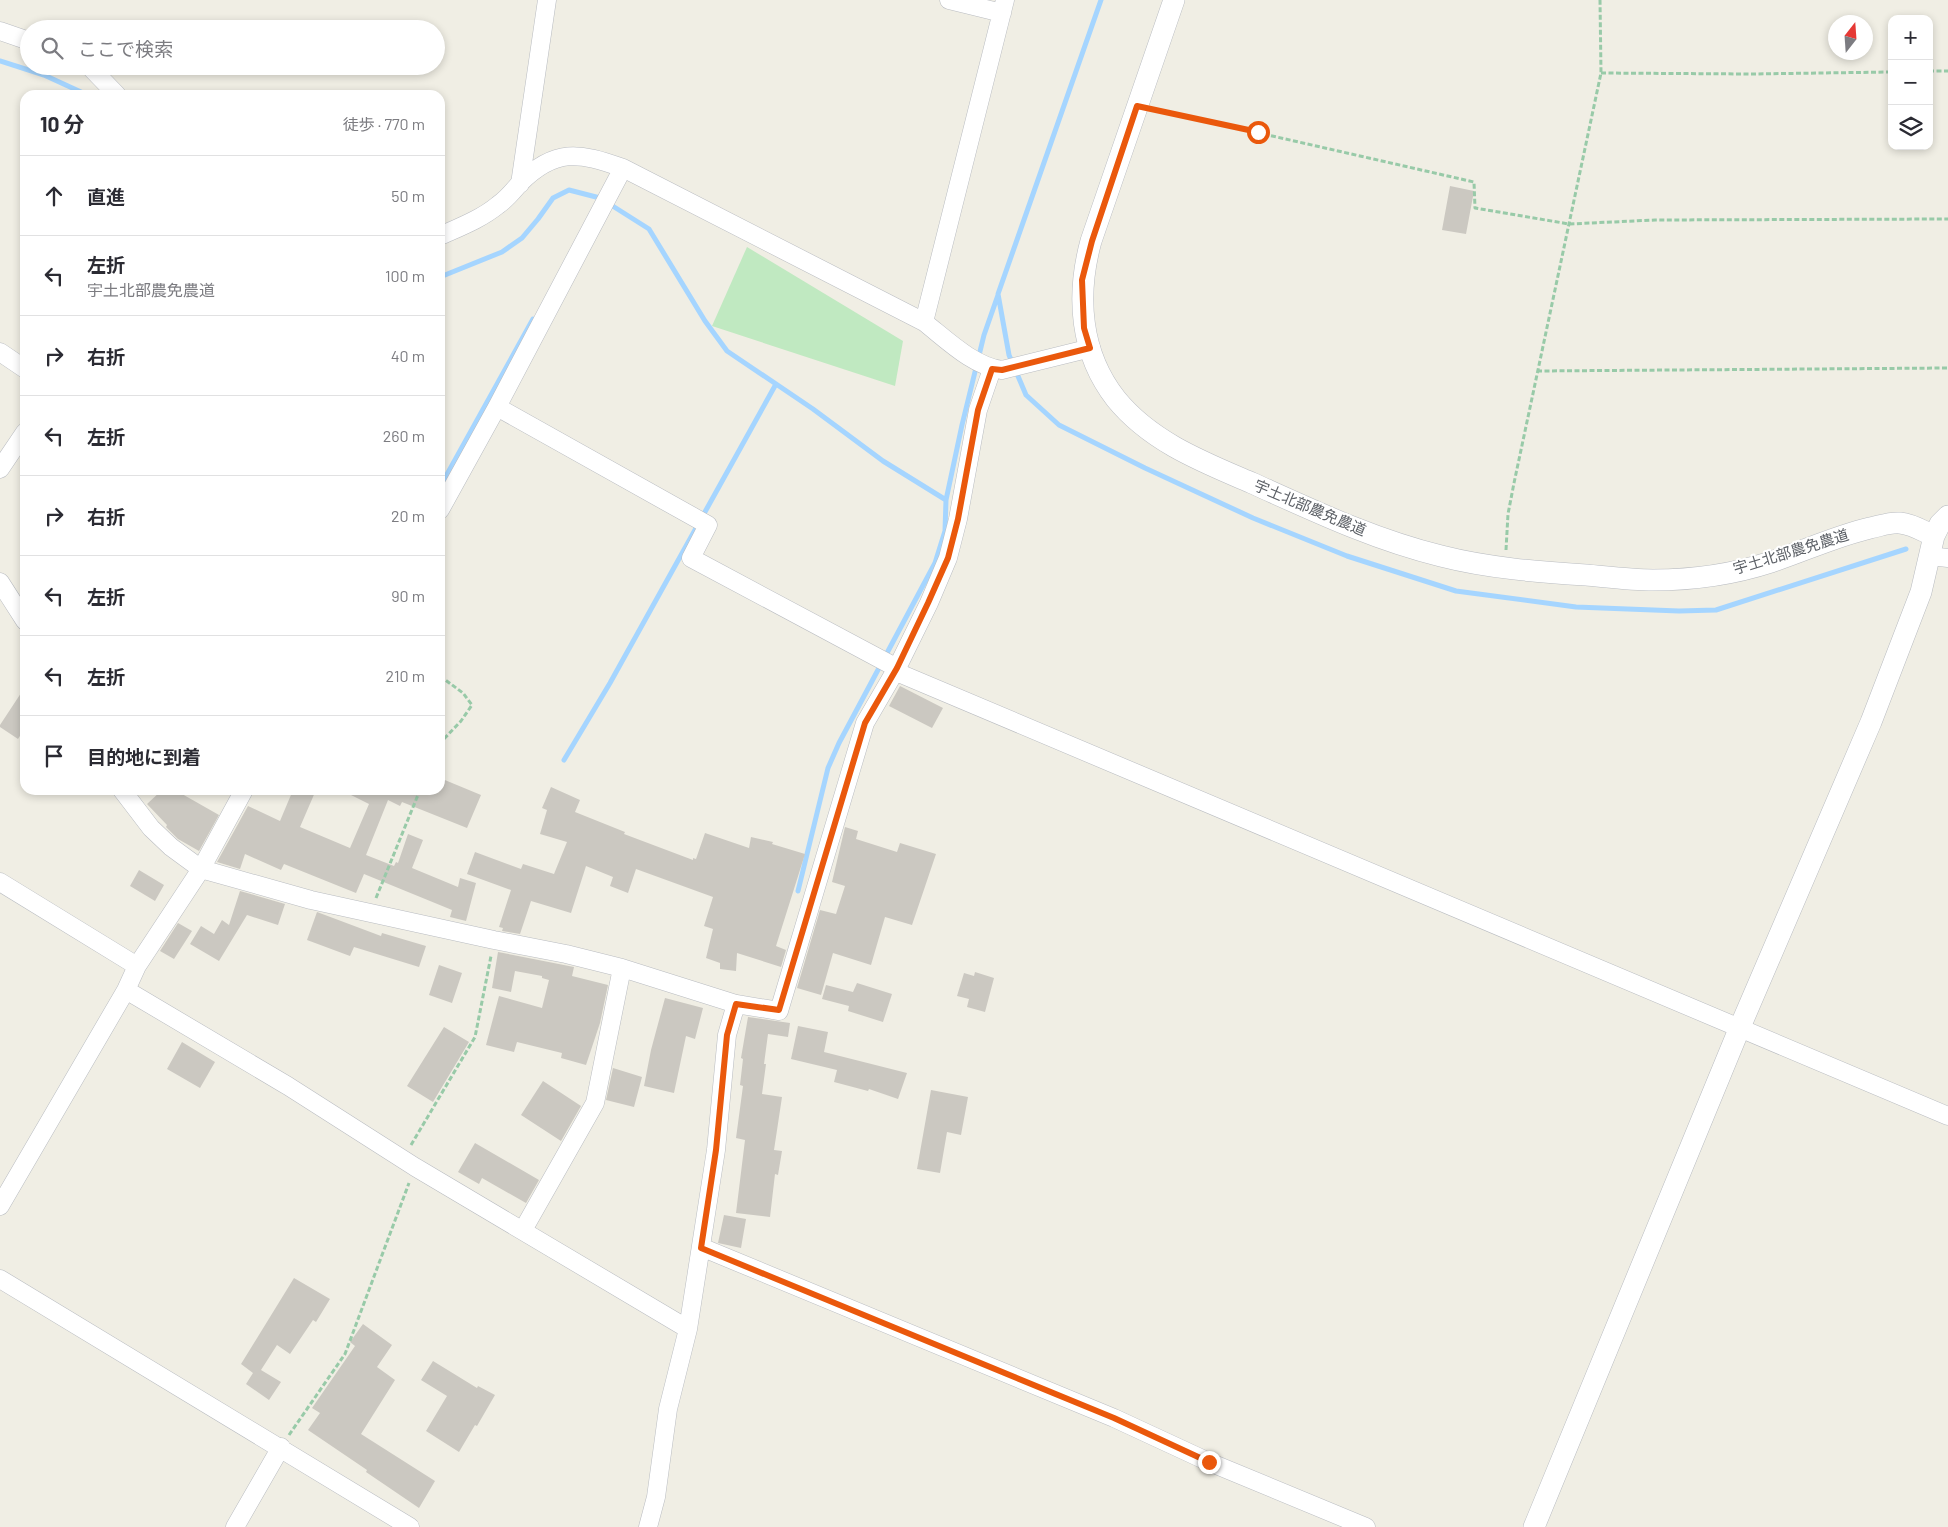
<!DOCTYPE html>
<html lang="ja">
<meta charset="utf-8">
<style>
body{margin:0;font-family:Barlow,"Noto Sans JP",sans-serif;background:#f7f7f7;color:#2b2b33}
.controls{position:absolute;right:15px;top:15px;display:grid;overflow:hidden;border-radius:10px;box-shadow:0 2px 8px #0003}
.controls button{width:45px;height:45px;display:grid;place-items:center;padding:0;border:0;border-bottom:1px solid #e1e1e2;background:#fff;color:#2b2b33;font:25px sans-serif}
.compass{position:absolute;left:1828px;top:15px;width:45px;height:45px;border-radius:50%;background:#fff;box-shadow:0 2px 8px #0003;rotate:17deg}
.stop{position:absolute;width:15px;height:15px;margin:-11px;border:4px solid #ea580c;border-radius:50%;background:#fff}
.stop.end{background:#ea580c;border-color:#fff;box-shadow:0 1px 5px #0008}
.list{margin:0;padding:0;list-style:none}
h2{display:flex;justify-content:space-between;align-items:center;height:65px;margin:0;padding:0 20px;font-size:21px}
h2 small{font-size:16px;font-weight:400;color:#7c7c81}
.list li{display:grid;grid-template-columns:32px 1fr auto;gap:15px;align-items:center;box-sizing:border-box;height:80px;padding:0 20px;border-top:1px solid #e1e1e2}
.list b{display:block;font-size:19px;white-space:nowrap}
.list p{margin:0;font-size:16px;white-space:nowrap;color:#7c7c81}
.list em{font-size:16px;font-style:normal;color:#7c7c81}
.icon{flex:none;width:28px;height:28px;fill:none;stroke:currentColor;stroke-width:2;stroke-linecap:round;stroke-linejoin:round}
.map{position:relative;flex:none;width:1948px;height:1527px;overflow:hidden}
.search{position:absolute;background:#fff;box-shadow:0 2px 8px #0003;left:20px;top:20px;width:425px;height:55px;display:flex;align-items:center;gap:12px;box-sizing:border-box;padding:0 18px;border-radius:28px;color:#7c7c81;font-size:19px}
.panel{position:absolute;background:#fff;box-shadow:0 2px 8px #0003;left:20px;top:90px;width:425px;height:705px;border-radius:15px}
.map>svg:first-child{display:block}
</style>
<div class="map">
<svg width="1948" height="1527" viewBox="0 0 1948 1527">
<rect width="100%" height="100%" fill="#f0eee4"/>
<path fill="#c0e9c1" d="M747 247 903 341 895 386 712 326Z"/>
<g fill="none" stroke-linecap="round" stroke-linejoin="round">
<path stroke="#a5d5ff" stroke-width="5" d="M1101 0 998 294 1009 355 1026 395 1059 425 1145 468 1253 518 1347 556 1456 591 1576 607 1679 611 1716 610 1906 549
M0 61 44 75 81 92 84 95
M440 277 502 252 522 238 538 219 553 198 569 190 600 198 649 229 705 321 727 351 813 409 883 461 946 500
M440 487 533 319
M564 760 610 683 776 384
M798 891 828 768 839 743 935 563 945 531 946 500 962 425 984 335 998 295"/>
</g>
<path fill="#cbc8c1" d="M1450 186 1474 191 1466 234 1442 230Z
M900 686 943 708 932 728 889 706Z
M25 687V728L18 739 0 727V725Z
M440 778 481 795 467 828 402 802 400 806 388 800 366 855 394 866 396 862 398 863 408 834 423 840 412 868 458 887 460 878 476 883 466 921 450 917 452 910 364 874 356 893 284 864 281 870 245 854 240 869 217 862 248 806 280 821 293 790H316L300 827 350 848 369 804 341 790H440Z
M551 787 580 800 575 812 625 832 624 834 693 860V858L696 859 705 833 749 848 751 837 773 842 772 844 805 854 776 946 786 950 781 967 737 953 736 971 720 969V963L706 958 713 929 704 926 713 897 636 869 628 893 610 886 613 877 586 866 571 913 531 901 520 934 502 931 503 928 499 927 511 890 467 874 475 852 521 869 523 864 554 874 567 842 540 834 547 810 542 808Z
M162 790H175L219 815 199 851 178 839 166 827 167 825 147 804Z
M845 827 858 831 856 839 897 852 900 843 936 854 912 925 885 917 871 965 833 953 821 995 797 988 820 910 836 914 845 886 832 882Z
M139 870 164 885 155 901 130 886Z
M240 891 285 904 278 925 247 915 219 961 190 944 201 926 214 934 222 920 229 925Z
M317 912 381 936 382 933 426 946 419 967 354 947 350 956 307 940Z
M178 923 192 931 174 959 160 951Z
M498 952 574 967 572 976 608 985 600 1023 586 1065 561 1058 562 1053 517 1042 514 1052 486 1045 499 996 542 1008 549 980 542 978V976L515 971 511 992 492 988Z
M439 965 462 973 452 1003 429 995Z
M975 972 994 978 985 1012 967 1007 969 999 957 996 964 973 974 976Z
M857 983 892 994 883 1022 848 1011 849 1006 822 999 826 985 853 992Z
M665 998 703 1008 695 1039 686 1036 674 1093 644 1086 651 1050Z
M748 1017 790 1023 788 1037 768 1034 764 1064H766L762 1094 782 1097 774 1150 782 1151 778 1175 775 1174 770 1217 736 1213 745 1140 736 1138 743 1086 740 1085 743 1059 741 1058Z
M798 1026 828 1032 824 1052 907 1073 898 1099 869 1089 868 1091 834 1082 837 1070 791 1059Z
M444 1027 469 1042 433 1102 407 1086Z
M182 1042 215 1062 200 1088 167 1069Z
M613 1068 642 1077 634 1107 606 1100Z
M543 1081 581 1106 561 1141 521 1115Z
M931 1090 968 1097 961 1135 947 1132 940 1173 917 1169Z
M475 1143 539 1180 526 1203 482 1178 479 1184 458 1172Z
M724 1215 746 1219 741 1248 718 1243Z
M294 1278 330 1299 316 1322 313 1320 290 1354 277 1345 261 1370 281 1382 269 1400 246 1384 253 1373 241 1364Z
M363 1324 392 1345 377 1367 395 1380 361 1434 435 1481 419 1508 366 1472 367 1470 308 1430 320 1413 312 1408 355 1346 350 1342Z
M433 1361 477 1388 478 1386 495 1395 477 1426 475 1425 459 1452 426 1431 447 1396 421 1380Z"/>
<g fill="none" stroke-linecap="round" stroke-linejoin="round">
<defs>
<path id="minor" d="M949 0 1002 13
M0 31 29 41
M89 66 117 95
M520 184 547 0
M440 236C460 227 481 219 498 205 507 199 513 191 520 183 555 148 579 152 623 168L924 322C947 340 973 366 1002 370L1091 348
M924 322 1005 0
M0 352 25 369
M497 407 708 525 691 558 897 668
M0 469 25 432
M440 510 497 407 623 168
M1930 556 1948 558
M0 582 25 621
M894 671 1948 1116
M122 790 151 828 171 847 201 869 311 900 494 940 566 954 622 968 736 1004 779 1011 865 723 897 668 929 603 948 558 958 519 978 410 992 369
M0 882 137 966
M126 990 288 1086 415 1167 688 1329
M0 1206 126 990 137 966 201 869 244 790
M523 1230 595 1103 622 968
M701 1247 1114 1418 1209 1462 1366 1527
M0 1279 410 1527
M235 1527 281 1447
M648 1527 656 1497 668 1409 688 1329 716 1150 727 1035 736 1004"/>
<path id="tertiary" d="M1174 0 1091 241C1076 296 1080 353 1116 399 1151 442 1203 462 1252 483 1314 511 1375 540 1441 556 1488 568 1538 572 1586 575 1608 577 1631 580 1653 580 1692 580 1734 574 1771 562 1804 551 1836 536 1870 528 1880 526 1890 522 1900 523 1912 524 1923 531 1934 536
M1534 1527 1740 1027 1871 722 1921 592 1934 536 1940 524 1948 516"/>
</defs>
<use href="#minor" stroke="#b9bcc1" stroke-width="19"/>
<use href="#tertiary" stroke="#b9bcc1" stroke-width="22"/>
<path stroke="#98caa8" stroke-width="3" stroke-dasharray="5 2.5" stroke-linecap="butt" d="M1929 71H1948
M1601 73 1750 74 1892 72
M1154 109 1474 182 1475 208 1569 224 1655 220 1948 219
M1537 371 1948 368
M1506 550 1508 514 1514 483 1601 73 1600 0
M440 676 463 693 472 705 461 721 440 743
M376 898 420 790
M411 1145 475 1037 491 956
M289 1435 345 1354 409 1183"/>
<use href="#minor" stroke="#fff" stroke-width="18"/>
<use href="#tertiary" stroke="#fff" stroke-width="21"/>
</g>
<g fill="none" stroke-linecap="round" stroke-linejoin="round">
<path stroke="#ea580c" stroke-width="6" d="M1209 1462 1114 1418 701 1248 716 1150 727 1035 736 1004 779 1010 865 723 897 668 928 603 948 558 958 519 978 410 992 369 1002 370 1090 348 1084 328 1082 280 1092 241 1137 106 1258 132"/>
</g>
<g text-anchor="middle" stroke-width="4" stroke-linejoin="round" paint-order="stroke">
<g font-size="15" fill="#5c6066" stroke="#fff">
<text transform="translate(1310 508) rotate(23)" y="5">宇土北部農免農道</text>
<text transform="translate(1791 552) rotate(-17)" y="5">宇土北部農免農道</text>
</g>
</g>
</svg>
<div class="controls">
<button>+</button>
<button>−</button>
<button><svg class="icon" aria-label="layers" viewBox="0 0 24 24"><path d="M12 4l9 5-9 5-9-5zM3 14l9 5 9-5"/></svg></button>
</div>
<svg class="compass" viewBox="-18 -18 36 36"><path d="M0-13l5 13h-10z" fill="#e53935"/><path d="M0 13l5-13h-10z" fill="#7c7c81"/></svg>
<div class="stop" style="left:1258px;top:132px"></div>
<div class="stop end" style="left:1209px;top:1462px"></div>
<div class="search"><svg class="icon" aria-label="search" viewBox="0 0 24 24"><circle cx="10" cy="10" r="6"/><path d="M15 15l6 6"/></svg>ここで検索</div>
<section class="panel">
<h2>10 分<small>徒歩 · 770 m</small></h2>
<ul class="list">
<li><svg class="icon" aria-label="ahead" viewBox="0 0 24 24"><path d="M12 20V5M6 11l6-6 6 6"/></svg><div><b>直進</b></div><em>50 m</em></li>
<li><svg class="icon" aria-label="left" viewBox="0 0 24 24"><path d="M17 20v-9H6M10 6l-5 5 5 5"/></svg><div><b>左折</b><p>宇土北部農免農道</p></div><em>100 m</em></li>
<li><svg class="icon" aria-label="right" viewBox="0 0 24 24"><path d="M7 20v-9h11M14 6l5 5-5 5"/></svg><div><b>右折</b></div><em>40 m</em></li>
<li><svg class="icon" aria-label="left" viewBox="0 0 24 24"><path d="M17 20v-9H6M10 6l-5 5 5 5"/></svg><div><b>左折</b></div><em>260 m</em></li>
<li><svg class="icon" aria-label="right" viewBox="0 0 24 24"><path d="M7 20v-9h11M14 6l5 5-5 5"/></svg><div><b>右折</b></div><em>20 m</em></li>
<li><svg class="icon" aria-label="left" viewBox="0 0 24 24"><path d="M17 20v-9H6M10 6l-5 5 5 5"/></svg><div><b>左折</b></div><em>90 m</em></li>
<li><svg class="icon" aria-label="left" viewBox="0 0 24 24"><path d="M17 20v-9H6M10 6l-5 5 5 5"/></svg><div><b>左折</b></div><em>210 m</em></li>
<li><svg class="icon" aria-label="arrive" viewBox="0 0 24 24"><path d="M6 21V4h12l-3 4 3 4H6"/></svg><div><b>目的地に到着</b></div></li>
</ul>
</section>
</div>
